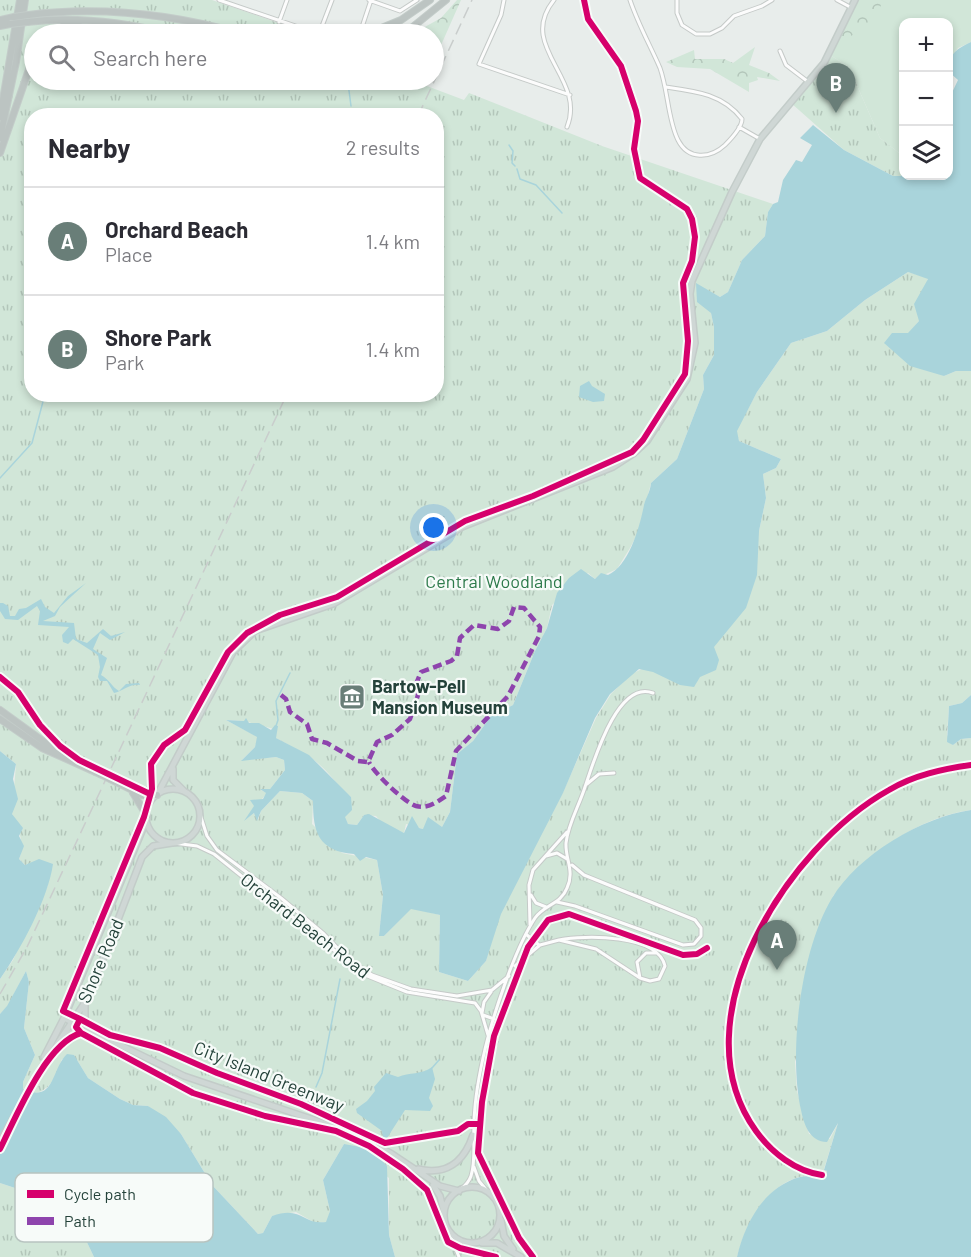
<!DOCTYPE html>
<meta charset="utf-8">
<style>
body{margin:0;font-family:Barlow,sans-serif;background:#f7f7f7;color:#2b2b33}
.controls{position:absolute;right:18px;top:18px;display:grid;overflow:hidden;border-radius:12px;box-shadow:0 3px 9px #0003}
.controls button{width:54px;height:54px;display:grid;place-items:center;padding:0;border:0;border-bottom:2px solid #e1e1e2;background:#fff;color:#2b2b33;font:30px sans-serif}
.you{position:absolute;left:434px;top:528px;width:21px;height:21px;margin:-15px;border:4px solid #fff;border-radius:50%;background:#1a73e8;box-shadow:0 0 0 9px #1a73e833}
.badge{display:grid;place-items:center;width:39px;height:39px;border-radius:50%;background:#697e78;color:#fff;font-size:20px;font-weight:700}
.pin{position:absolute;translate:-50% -50px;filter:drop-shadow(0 2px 3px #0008)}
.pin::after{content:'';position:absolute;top:32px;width:21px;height:18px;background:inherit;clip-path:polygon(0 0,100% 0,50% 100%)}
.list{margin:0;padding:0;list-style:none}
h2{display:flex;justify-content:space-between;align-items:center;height:78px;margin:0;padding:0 24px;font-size:26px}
h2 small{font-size:20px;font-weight:400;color:#7c7c81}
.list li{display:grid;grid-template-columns:39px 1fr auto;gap:18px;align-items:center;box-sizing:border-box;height:108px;padding:0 24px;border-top:2px solid #e1e1e2}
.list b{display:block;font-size:22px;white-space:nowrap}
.list p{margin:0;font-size:20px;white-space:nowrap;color:#7c7c81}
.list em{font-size:20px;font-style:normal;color:#7c7c81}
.icon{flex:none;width:33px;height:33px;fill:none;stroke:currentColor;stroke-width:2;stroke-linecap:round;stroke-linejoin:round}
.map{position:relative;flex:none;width:971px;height:1257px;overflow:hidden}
.search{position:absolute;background:#fff;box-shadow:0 3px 9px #0003;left:24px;top:24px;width:420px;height:66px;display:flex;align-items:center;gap:15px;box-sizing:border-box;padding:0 21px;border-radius:33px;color:#7c7c81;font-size:22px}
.panel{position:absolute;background:#fff;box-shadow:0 3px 9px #0003;left:24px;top:108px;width:420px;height:294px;border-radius:24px}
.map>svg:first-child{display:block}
</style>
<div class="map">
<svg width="971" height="1257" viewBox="0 0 971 1257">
<defs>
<pattern id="forest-crowns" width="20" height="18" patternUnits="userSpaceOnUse" patternTransform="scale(1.5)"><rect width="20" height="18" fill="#d1e6d8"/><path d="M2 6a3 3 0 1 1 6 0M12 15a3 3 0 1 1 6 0" fill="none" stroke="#b3c6ba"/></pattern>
<pattern id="park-tufts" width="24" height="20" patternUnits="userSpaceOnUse" patternTransform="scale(1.5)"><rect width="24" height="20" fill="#d1e6d8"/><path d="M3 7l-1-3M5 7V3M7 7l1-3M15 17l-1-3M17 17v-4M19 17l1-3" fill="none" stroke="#b3c6ba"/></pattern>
</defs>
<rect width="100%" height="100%" fill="#e8edeb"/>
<path fill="#d1e6d8" d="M855 0H971V42L958 48 949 62 948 22H904L903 156 880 138 849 67 830 55Z"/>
<path fill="url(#forest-crowns)" d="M457 0H461L434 61V34H412L441 18Z
M859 0H882L876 26 875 29 872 22 839 44 843 28Z
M755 47 749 65 769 73 780 81 757 77 758 80 749 83V92L710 69 677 67 666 62 694 50 695 59H724L733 63Z"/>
<path fill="url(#park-tufts)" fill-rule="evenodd" d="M0 0H212L310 34H34V80H411L464 100 469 93 602 146 773 204 768 212 765 236 742 260 728 292 720 297 696 284 711 313 714 327V355L703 375 704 389 677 459 651 483 639 531 630 548 617 569 595 579 588 573 552 605 547 628 535 651 513 705 491 716 473 741 457 754 450 812 442 827 423 829 406 824 404 833 382 823 376 816 364 815 357 825 348 824 344 817 351 797C339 788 332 776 321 766 309 754 291 747 276 738L274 729 244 721 226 720 258 737 255 747 242 760 276 757 284 760 285 770 270 789 261 790 267 793 246 819 254 813 258 820 261 811 280 791 302 793 313 801 312 824 342 853 377 860 383 895 379 936H384L411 908 440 915 439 972 468 981 486 961 497 918 563 792 596 718 611 694 631 674 673 655 759 531 766 498 763 474 776 468 781 459 739 441 736 431 757 392 791 343 827 331 865 300 908 272 928 278 919 321 908 334 892 333 944 376 956 371H971V695L962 703 949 706 947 735 953 745 961 739 971 738V810C915 818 869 854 833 896L795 1062 797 1091 809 1134 830 1139 838 1123 824 1169 827 1171 826 1178C818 1180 810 1174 799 1177 765 1187 745 1225 737 1257H395L389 1235V1178L344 1144 323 1180 330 1211 327 1222 315 1223 296 1212 272 1216 263 1233 258 1234 212 1185 181 1134 148 1106 133 1105 120 1099 88 1078 77 1060 62 1059C56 1075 52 1090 33 1094L23 1089V1082L35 1055 24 1028 29 982 26 971 7 1007 0 1014V979L13 960 48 885 32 863 25 865 19 859C25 848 19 825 12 814L16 764 0 751ZM32 116H436V394H32Z
M830 55 849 67 880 138 903 156V171L901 176H893L844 150 791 103Z
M27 1181 34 1182 32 1188 72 1211 94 1257H0V1183L15 1188Z"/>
<path fill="#a9d4db" d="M971 42V371H956L944 376 910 366 884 343 892 333H908L919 321 914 304 928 279 908 272 865 300 827 331 791 343 757 392 737 431 739 441 781 459 776 468 763 474 766 498 759 531 757 575 746 608 714 647 719 660 716 670 700 677 694 687 680 685 653 672 639 669 610 694 595 718 563 793 501 914 486 961 468 981 439 972 440 915 411 909 384 936H379L383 895 377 860 366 857 360 861 354 854C318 851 313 832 313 801L302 793 280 791 261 811 257 821 254 813 244 821 254 806 250 800 263 799 266 793 260 789H270L285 770 284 760 276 757 241 761 255 747 257 737 226 720 244 721 246 718 249 723H259L271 730 275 725 278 726 276 738 309 755 351 797 352 810 345 817 348 824 357 825 364 815 369 814 404 833 412 816 419 828 423 829 428 817 442 827 450 812 457 754 473 741 491 716 513 705 535 651 547 628 557 593 569 578 581 569 595 579 601 573 608 575C629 566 640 526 644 505 646 497 650 493 651 483L677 459 704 389 703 375 714 355V327L711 313 697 302 696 283 720 297 728 292 742 260 765 236 768 212 773 204 778 202 783 180 796 160 802 162 812 145 800 138 813 125 844 150 893 176H901L903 171 904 176H948L949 99 958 80 949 72C948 55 956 49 971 42Z
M589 381 592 386 605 394 604 401 593 402 579 397 580 386Z
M86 583 60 607 55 616 43 621 74 623 76 639 87 643 103 629 111 636 125 632 110 640 100 633 93 649 107 658 101 675C109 679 112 687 119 691L126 684 139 683 140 685C130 683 123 691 114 693L107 681H100L98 677 100 667 98 655 73 639 68 644 63 642 62 635 69 627 38 625 40 611 37 606 18 620 5 619 0 611V603H3L8 606 10 616H15L19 609 26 608 41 599 45 607 54 613 68 596Z
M971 695V738L961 739 953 745 947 742 949 706 962 703Z
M0 751 16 764 13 779 18 799 12 814 23 828 19 836 24 846 19 859 25 865 39 859 53 864C48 899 21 949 0 979Z
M971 810V1257H737C745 1223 764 1187 800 1177 810 1174 818 1180 826 1178L827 1171 824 1170 838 1123 827 1142C810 1142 804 1125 801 1110 788 1052 801 949 832 898 858 855 922 817 971 810Z
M26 971 29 982 24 1028 35 1055 23 1082V1089C55 1104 51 1069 67 1054L74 1055 88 1078 120 1099 133 1105 148 1106 166 1117 181 1134 212 1185 258 1234 263 1233 272 1216C302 1205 302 1225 326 1222L330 1211 323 1180 344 1144 371 1149 387 1166 389 1235 395 1257H94L72 1211 32 1189 34 1182H23L15 1188 0 1183V1014L7 1006Z
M432 1067 435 1079 429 1098 433 1106 430 1111 405 1110 387 1138 383 1137 382 1131 357 1113 356 1109 367 1101 375 1091 374 1087 386 1073 398 1077C409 1072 422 1075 432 1067Z"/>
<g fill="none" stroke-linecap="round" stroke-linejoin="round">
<path stroke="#a9d4db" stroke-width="1.5" d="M348 83 351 106
M352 109 355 116
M509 145 513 151 512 163 515 166
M517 169 520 179 536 185 562 213
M0 478 32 443 45 394
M276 726 278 720 276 701 290 673
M432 1068 439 1060
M316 1087 322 1073 340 979"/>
<defs>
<path id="minor" d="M219 0 319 34 332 0
M369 0 400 11 417 0
M504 0 501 15 479 64 570 95
M554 0C516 47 587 78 567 127
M584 0C586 21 599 32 610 48 628 73 640 110 635 140
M630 0C638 24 650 45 660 68 668 90 668 121 678 140 688 160 710 159 725 145 731 139 742 128 742 119 723 94 695 91 666 87
M677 0V13L682 25 696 34H710L722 28 734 16 762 6 772 0
M837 0 850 7
M279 22 287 0
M362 27 371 0
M780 51 786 65 807 81
M739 127 760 139
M587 784 599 774 614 773
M200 814 207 836 217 850 281 898 324 934 347 958 372 975 411 989 457 996 492 990 509 976
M174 843 197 846 214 854 365 975 407 992 475 1003 481 1011 488 1035
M546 856 557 853 567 859
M531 895 536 903 546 907
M557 902 575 906 683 945 694 944 701 936V928L695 920 584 875 572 865
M530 925 529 885 533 870 567 832
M527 935 539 945
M515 966 540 945 559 940
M640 978 596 949 559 940C584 935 658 934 665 966L659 979 650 981 640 978 637 962 646 953H656
M482 1013 484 1002 491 992
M483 1015 494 1019
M474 1167 479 1181 488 1192
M460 1190C465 1186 469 1182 471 1176 476 1160 473 1142 474 1126 474 1103 478 1081 483 1058 491 1021 514 950 535 918 544 905 561 904 567 888 575 871 565 859 566 843 568 824 579 806 585 787 593 764 617 679 653 693
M448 1229 459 1257"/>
<path id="major" d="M173 769V780L184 791
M146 816a27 27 0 1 1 54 0a27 27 0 1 1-54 0Z
M157 795 233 652 255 631 333 604 462 527 613 467 633 454 647 441 687 379 695 343 690 294 692 281 732 192 760 139 824 63 855 0
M85 1005V1020L91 1030
M64 1018 184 1076 353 1133 392 1154 440 1186 459 1191
M65 1036 74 1031H87
M44 1057 64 1018 147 819
M0 1142 42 1067 88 998 142 857 153 846 172 843
M418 1169C446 1176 464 1162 473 1135
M433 1185 440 1196 444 1212
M444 1215a28 28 0 1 1 56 0a28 28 0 1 1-56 0Z
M501 1220 504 1236 513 1249
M482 1243H497L521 1257"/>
<path id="highway" d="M28 15C101 6 172 14 242 34
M0 20 14 17
M27 22C76 16 123 22 171 34
M0 26 10 24
M49 34 62 26 79 22
M367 34 401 20 430 0
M404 34 446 0
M0 117 20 0
M0 138 16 62 25 0
M0 153 34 55
M0 710 58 752
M0 719 42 748 100 774
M112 780 142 795H157
M133 793 147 816"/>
</defs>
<use href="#minor" stroke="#c5cac8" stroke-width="5"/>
<use href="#major" stroke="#c3ccc9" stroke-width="8"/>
<use href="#highway" stroke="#c3ccc9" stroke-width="8"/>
<use href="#minor" stroke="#fcfcfc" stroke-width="3"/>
<use href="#major" stroke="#cfd7d5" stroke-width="5"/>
<use href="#highway" stroke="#bcc4c2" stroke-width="6"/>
<path stroke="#c9cdcc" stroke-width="1.5" stroke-dasharray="12 6" stroke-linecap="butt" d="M418 116 472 0
M0 994 27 947 287 394"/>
<defs>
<path id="highway-bridge" d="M14 17 28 15
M10 24 27 22
M100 774 112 780"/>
</defs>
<use href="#highway-bridge" stroke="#c3ccc9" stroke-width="8" stroke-linecap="butt"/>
<use href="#highway-bridge" stroke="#bcc4c2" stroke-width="6"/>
<path stroke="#8e44ad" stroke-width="4.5" stroke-dasharray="9 4.5" stroke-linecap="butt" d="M281 695 286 699 290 712 307 724 312 739 327 743 358 761 368 762 377 742 392 735 410 719 418 695 416 684 421 672 451 661 457 656 460 638 474 625 498 629 509 621 514 607 524 608 540 627 539 636 508 696 456 751 446 796C437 802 428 809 416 806 405 803 373 772 369 762"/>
<defs>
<path id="cycleway" d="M0 677 18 692 40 725 60 746 79 760 150 794
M80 1019 110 1035 160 1048 217 1073 301 1104 385 1143 458 1131 468 1124H479
M81 1033 76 1027 80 1019 63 1011 144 817 152 789 151 764 164 745 185 730 228 652 247 633 280 615 337 597 465 521 533 496 632 452 643 440 685 374 688 341 683 283 692 261 695 237 692 219 687 209 640 178 634 149 638 121 636 111 621 66 588 19 584 0
M81 1033 193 1093 265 1116 336 1131 369 1146 403 1169 427 1190 448 1242 460 1248 496 1257
M0 1149C16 1117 46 1043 81 1033
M822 1175C795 1171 772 1153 756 1131 676 1020 788 846 889 790 914 775 943 769 971 765
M533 1257 519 1238 478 1153 482 1102 494 1036 528 947 548 920 569 914 683 955 697 954 707 948"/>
</defs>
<use href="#cycleway" stroke="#f7fbf9" stroke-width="10"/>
<use href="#cycleway" stroke="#d6006c" stroke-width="6"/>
</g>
<defs>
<symbol id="museum-square" viewBox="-11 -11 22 22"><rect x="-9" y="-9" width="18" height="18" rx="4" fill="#697e78" stroke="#f7fbf9"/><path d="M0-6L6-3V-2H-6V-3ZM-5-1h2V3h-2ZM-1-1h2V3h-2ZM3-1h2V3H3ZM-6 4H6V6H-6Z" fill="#fff"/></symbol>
</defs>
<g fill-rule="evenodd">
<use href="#museum-square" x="337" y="682" width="30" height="30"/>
</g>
<g text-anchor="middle" stroke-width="4.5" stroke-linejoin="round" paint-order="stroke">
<g font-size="18" fill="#2d7a4b" stroke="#f7fbf9">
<text x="494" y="588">Central Woodland</text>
</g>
<g font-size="18" font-weight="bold" fill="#24423a" stroke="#f7fbf9" text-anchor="start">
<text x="372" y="693">Bartow-Pell<tspan x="372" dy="21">Mansion Museum</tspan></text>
</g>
<g font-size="18" fill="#24423a" stroke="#f7fbf9">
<text transform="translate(305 926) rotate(38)" y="6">Orchard Beach Road</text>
<text transform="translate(101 961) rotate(-67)" y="6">Shore Road</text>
<text transform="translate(269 1077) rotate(22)" y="6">City Island Greenway</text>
</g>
</g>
<rect x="15" y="1173" width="198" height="69" rx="9" fill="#f7fbf9" stroke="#b8c4c0" stroke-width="1.5"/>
<rect x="27" y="1190" width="27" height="8" fill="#d6006c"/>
<rect x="27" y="1217" width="27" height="8" fill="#8e44ad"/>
<g font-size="16" fill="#24423a">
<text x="64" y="1200">Cycle path</text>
<text x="64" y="1227">Path</text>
</g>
</svg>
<div class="controls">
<button>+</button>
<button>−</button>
<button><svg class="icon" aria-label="layers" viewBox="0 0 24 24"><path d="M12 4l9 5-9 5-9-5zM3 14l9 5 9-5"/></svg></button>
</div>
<div class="you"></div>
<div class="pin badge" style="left:777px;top:970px">A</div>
<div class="pin badge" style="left:836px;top:113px">B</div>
<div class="search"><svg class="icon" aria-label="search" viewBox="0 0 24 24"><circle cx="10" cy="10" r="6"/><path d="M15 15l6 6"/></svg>Search here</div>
<section class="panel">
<h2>Nearby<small>2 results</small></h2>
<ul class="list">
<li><span class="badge">A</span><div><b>Orchard Beach</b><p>Place</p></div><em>1.4 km</em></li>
<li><span class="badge">B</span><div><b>Shore Park</b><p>Park</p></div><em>1.4 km</em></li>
</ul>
</section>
</div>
